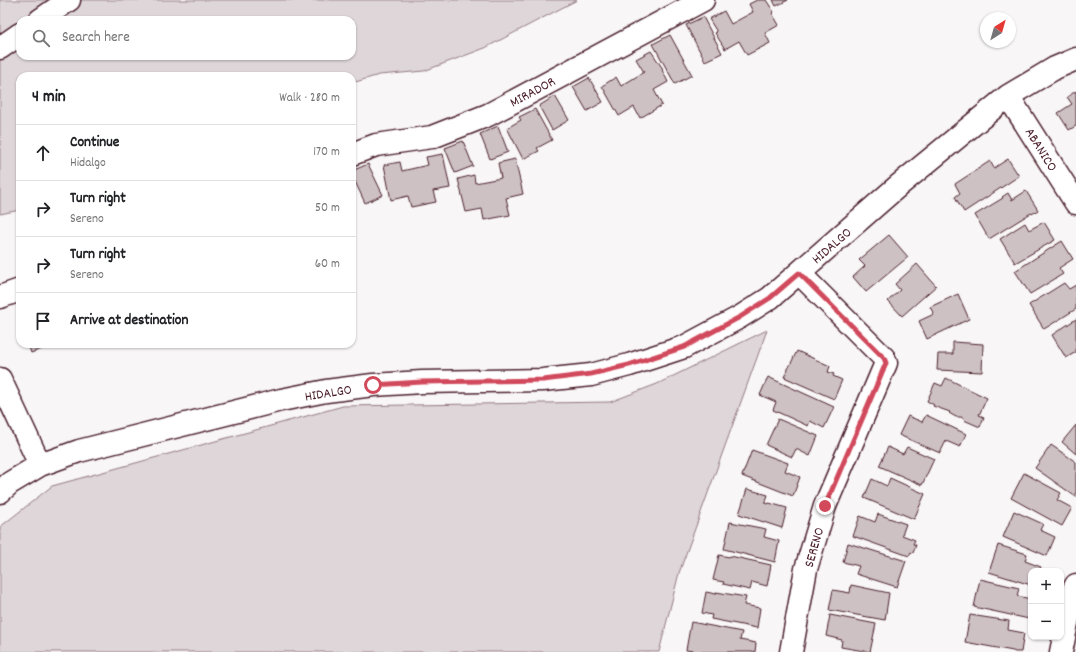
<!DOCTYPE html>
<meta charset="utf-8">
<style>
body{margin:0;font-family:Dekko,sans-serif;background:#f2f2f2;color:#202124}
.controls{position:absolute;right:12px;bottom:12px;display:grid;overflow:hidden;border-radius:8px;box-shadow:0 1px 3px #0004}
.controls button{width:36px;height:36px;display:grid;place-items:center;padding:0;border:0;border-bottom:1px solid #e0e0e0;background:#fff;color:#202124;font:20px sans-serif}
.compass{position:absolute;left:980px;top:12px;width:36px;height:36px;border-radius:50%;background:#fff;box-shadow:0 1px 3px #0004;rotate:37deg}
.stop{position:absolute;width:12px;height:12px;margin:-9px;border:3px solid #d1495b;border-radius:50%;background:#fff}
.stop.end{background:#d1495b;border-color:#fff;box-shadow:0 1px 4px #0008}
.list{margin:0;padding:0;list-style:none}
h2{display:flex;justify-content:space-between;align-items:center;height:52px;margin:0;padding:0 16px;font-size:17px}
h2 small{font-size:13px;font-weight:400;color:#757577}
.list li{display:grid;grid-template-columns:26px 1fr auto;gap:12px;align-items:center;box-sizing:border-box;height:56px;padding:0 16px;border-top:1px solid #e0e0e0}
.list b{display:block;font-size:15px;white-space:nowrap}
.list p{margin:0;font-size:13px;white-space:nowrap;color:#757577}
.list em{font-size:13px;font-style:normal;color:#757577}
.icon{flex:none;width:22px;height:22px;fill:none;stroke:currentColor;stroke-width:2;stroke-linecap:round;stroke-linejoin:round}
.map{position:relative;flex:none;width:1076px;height:652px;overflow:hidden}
.search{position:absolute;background:#fff;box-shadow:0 1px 3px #0004;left:16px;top:16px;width:340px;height:44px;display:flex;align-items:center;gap:10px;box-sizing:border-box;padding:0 14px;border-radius:12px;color:#757577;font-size:15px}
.panel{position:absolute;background:#fff;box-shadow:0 1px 3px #0004;left:16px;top:72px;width:340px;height:276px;border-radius:12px}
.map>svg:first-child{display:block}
</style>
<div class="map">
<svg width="1076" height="652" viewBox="0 0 1076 652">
<rect width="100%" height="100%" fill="#f8f6f7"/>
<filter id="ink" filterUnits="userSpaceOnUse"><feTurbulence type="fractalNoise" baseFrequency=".025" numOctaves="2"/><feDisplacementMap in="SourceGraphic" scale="8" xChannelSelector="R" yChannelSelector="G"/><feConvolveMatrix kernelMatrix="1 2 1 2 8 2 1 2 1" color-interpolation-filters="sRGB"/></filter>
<g filter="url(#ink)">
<path fill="#ded6d9" stroke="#947a82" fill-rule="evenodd" d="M0 0H577L485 48 424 71 379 75 352 83V76H20V210L0 214ZM20 20H352V56H20Z
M767 330 679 573 659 652H0V527L52 486 343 406 610 402 657 384Z"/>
<path fill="#cdc1c4" stroke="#4a1f2b" d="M757 0H766L774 12 772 13 779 25 765 33 770 43 747 55 739 41 725 49 715 33 717 32 709 19 724 11 731 24 753 12 749 4Z
M773 0H788L776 6Z
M703 17 722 53 705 61 686 25Z
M670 35 692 75 675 84 653 44Z
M651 51 663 69 662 70 668 82 654 90 662 105 640 118 634 107 619 116 602 86 616 77 621 86 644 72 636 59Z
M589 78 603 102 587 111 573 87Z
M1076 91V126L1069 130 1058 113 1072 104 1067 97Z
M555 96 569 120 552 130 539 106Z
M535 109 552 140 537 148 539 151 523 159 507 128 521 120 519 117Z
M498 126 508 152 490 159 480 134Z
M463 141 473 166 455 173 445 148Z
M443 154 450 188 433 191 436 202 411 207 408 196 391 200 384 165 400 162 402 171 428 165 426 157Z
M515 159 523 194 506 198 510 215 484 220 482 209 466 212 458 179 474 175 475 183 501 178 498 163Z
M1008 159 1019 176 964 212 955 197 960 193 955 184 990 161 994 168Z
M368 164 383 195 365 203 352 175V171Z
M1026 191 1038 210 1032 214 1031 213 989 239 975 215 1003 198 1002 197 1008 193 1012 200Z
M1044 222 1055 240 1015 263 1000 239 1025 223 1029 230Z
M889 235 908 257 866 292 853 277 865 266 859 260Z
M1062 241 1073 259 1059 268 1063 274 1030 294 1015 271Z
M917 264 936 286 902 316 888 301 900 290 895 284Z
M1064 283 1069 289 1076 285V309L1044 329 1029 305Z
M958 294 969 319 927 339 919 321 934 314 930 307Z
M1076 319V352L1066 358 1052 335Z
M953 342 983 344 982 372 937 370 938 354H953Z
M28 344H55L31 353Z
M797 351 830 366 828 372 834 374 833 376 842 380 834 399 784 377Z
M768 377 834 407 824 428 810 421 808 426 773 410 776 402 760 395Z
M946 378 987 398 979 415 984 417 980 427 964 420V419L961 417H956L949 413 950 412 933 406 934 405 927 401 935 383 942 386Z
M926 415 966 434 960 447 946 441 940 453 899 435 908 416 922 422Z
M778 419 818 436 810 456 796 449 792 457 766 445Z
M1076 425V454L1062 442Z
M1051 445 1076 462V497L1035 468Z
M888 447 903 454 907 447 934 459 922 485 879 466Z
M752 450 788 463 785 471 800 477 793 496 742 476Z
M1024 473 1061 493 1057 500 1072 508 1062 526 1011 498Z
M890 478 925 494 914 519 864 498 872 479 887 486Z
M747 489 768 495 765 503 768 504 769 503 787 508 782 528 739 514Z
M1014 511 1043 524 1040 530 1055 537 1047 556 1003 537Z
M878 514 906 524 902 535 915 540 913 544 916 545 913 553 911 552 909 556 853 536 860 516 875 522Z
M730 522 766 529 764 537 779 541 775 562 724 549Z
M848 543 906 561 897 587 856 574 859 566 843 562Z
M998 545 1027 554 1025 561 1041 567 1039 571H1031V585L989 572Z
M719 555 729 557 730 556 771 565 767 586 752 582 750 590 723 584 724 582 713 580Z
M980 579 1019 588 1017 596 1031 599V609L1029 619 974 607Z
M851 585 889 593 885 620 829 610 833 590 850 593Z
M706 592 716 594V592L746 597 744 605 760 608 757 628 711 619 712 615 702 613Z
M830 615 876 624 870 652 841 647 842 640 826 636Z
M970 615 1009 621 1008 630 1024 633 1021 652H1015L1013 651 965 642Z
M691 622 742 632 740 640 756 643 755 652H699L686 650Z"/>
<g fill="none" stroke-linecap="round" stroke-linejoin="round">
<defs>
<path id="minor" d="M1008 96 1076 203
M352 154 376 145 432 137 488 115 703 0
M0 297 20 290
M0 379 40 465
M0 492 10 483 40 465 79 451 281 400 326 391 373 385 422 382 543 380 591 375 629 365 684 347 740 317 770 298 898 186 1008 96 1055 68 1076 59
M791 652 806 569 825 506 886 363 884 358 799 273
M1061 652 1074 589 1076 585"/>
<path id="major" d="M40 20 69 0
M0 48 20 34"/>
</defs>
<use href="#minor" stroke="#4a1f2b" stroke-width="25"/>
<use href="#major" stroke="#4a1f2b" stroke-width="25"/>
<use href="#minor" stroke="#fff" stroke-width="22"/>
<use href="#major" stroke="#fff" stroke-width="22"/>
</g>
</g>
<g fill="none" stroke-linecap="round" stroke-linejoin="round" filter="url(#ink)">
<path stroke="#d1495b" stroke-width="5" d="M373 385 422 382 543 380 591 374 629 365 684 347 740 317 770 298 799 273 884 358 886 363 825 506"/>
</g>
<g text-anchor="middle" stroke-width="3.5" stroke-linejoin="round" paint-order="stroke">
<g font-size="14" fill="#4a1f2b" stroke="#fff">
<text transform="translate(532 91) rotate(-28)" y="5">MIRADOR</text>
<text transform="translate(1042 149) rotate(58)" y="5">ABANICO</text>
<text transform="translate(831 245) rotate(-41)" y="5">HIDALGO</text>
<text transform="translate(328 392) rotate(-9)" y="5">HIDALGO</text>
<text transform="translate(813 547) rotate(-74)" y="5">SERENO</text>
</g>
</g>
</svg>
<div class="controls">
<button>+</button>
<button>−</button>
</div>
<svg class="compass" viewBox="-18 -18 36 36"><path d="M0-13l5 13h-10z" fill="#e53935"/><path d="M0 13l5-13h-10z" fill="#757577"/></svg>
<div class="stop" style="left:373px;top:385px"></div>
<div class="stop end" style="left:825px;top:506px"></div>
<div class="search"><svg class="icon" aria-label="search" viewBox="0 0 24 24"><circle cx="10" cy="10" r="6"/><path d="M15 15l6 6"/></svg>Search here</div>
<section class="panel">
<h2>4 min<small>Walk · 280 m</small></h2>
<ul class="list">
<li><svg class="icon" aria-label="ahead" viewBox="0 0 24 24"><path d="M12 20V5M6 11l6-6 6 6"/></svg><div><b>Continue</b><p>Hidalgo</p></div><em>170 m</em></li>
<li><svg class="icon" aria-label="right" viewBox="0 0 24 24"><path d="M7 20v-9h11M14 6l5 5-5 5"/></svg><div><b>Turn right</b><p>Sereno</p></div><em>50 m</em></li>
<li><svg class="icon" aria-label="right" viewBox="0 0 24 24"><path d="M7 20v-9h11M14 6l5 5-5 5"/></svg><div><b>Turn right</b><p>Sereno</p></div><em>60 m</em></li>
<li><svg class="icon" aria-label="arrive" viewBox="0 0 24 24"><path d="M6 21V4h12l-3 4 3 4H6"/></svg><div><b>Arrive at destination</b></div></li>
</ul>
</section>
</div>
